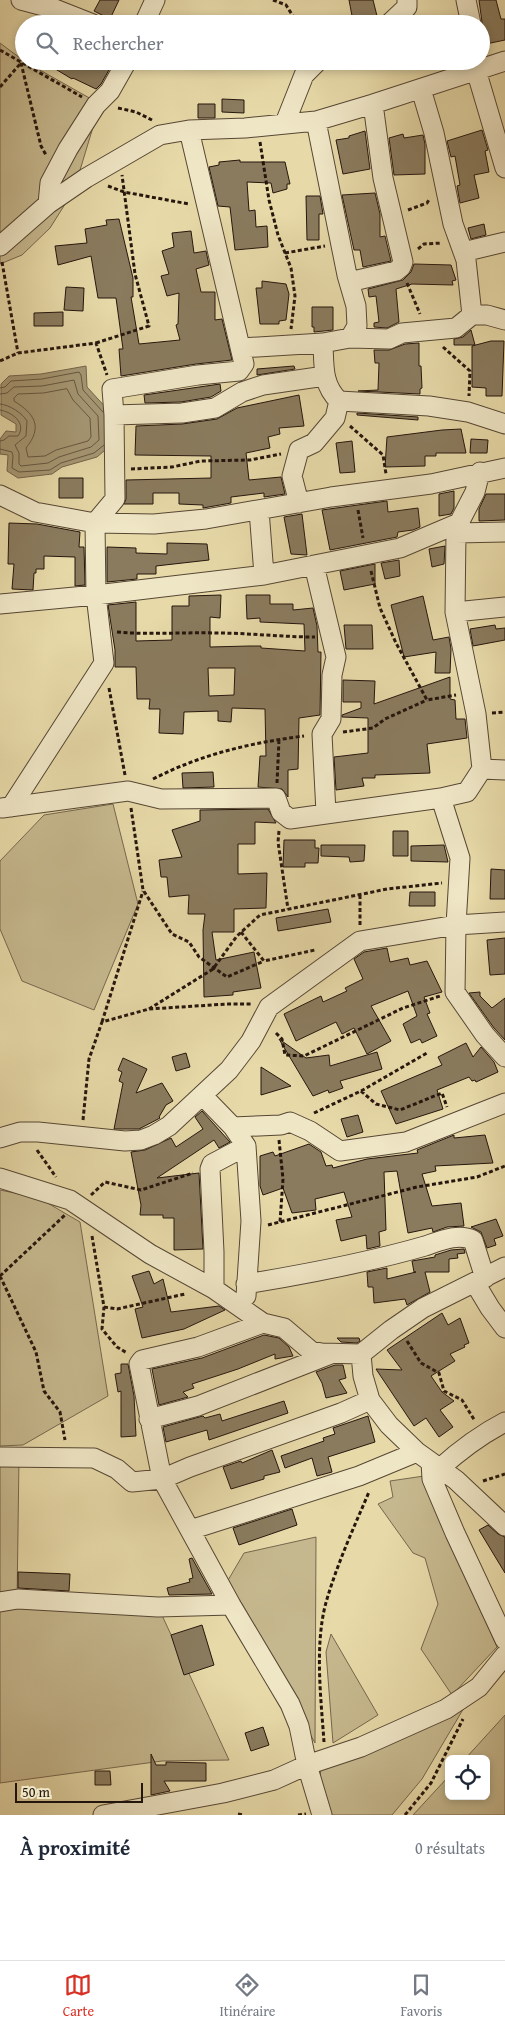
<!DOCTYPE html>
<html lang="fr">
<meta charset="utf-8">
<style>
body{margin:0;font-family:"Gentium Book Plus",serif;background:#f2f2f3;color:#1f2937}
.controls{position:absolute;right:15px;bottom:15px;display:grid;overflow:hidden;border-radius:8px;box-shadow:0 2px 8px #0003}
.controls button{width:45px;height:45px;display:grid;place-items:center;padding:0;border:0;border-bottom:1px solid #e0e1e3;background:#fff;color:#1f2937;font:25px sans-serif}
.scale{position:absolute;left:15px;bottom:12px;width:128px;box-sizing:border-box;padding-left:5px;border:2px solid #25160d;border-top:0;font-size:14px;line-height:18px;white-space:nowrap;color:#25160d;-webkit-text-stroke:4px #efe6c6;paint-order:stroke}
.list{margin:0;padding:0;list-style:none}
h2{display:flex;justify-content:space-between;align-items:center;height:65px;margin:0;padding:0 20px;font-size:21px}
h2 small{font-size:16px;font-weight:400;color:#747a83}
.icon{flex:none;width:28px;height:28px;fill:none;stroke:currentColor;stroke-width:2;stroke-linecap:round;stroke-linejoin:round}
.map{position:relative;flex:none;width:505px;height:1815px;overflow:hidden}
.search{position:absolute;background:#fff;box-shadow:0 2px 8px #0003;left:15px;right:15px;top:15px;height:55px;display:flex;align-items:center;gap:12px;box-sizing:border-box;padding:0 18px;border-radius:28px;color:#747a83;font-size:19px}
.sheet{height:145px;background:#fff}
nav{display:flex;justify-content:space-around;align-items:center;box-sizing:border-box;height:70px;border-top:1px solid #e0e1e3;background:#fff;font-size:14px;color:#747a83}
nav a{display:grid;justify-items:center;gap:2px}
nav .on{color:#d93025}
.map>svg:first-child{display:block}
</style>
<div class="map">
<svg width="505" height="1815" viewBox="0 0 505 1815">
<rect width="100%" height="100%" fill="#e7d9a8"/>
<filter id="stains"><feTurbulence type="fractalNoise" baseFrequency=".004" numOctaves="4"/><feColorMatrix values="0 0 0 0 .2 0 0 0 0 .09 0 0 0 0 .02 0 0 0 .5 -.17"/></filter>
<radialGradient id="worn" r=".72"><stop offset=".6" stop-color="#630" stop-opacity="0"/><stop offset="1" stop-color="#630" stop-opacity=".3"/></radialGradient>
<path fill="#c6b88e" stroke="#76674e" d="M0 43 24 61 100 104 74 190 50 228 22 255 0 264Z
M113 804 138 904 94 1010 22 981 0 929V861L44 815Z
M0 1190 39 1198 80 1222 108 1396 23 1445 0 1446Z
M0 1457H19L17 1603 160 1611 229 1760 162 1761 0 1783Z
M424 1476 497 1647 452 1695 421 1649 438 1604 425 1558 413 1553 378 1504 393 1497 390 1481Z
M316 1537 315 1743 227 1582 244 1553Z
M331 1634 378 1715 333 1743 326 1652Z
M468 1701 422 1779 392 1815H326L319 1788 321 1768Z
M505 1715V1815H413L449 1776V1796H486V1759H465Z"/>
<path fill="#a59773" stroke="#72634a" d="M86 366 87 387 109 411 111 445 97 457 62 467 52 474 18 478 7 471 8 455 0 454V439L6 431 16 432V424L1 415V384L9 376 41 374Z"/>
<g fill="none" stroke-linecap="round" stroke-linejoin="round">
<path stroke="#655640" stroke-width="1" d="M0 388 5 387 11 381 42 379 79 372 81 375 83 390 103 412
M67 389 73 400 90 418 91 437 88 441 56 450 45 456 28 457 26 448C43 427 35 414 14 401V398L18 394 43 393Z
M0 394 7 393 14 387 42 386 74 380 78 394 98 416 99 440 91 447 59 457 48 463 21 466 19 464V453L15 445 26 436 27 421C22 413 10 405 0 404
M0 410C12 412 27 423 18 436H9L4 440 0 441
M0 449 12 452 13 456 12 468 19 472 50 470 61 463 94 453 104 445"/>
</g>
<path fill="#8a7b5e" stroke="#25160d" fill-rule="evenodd" d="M100 0H119L110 19 94 11Z
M349 0H373L377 16 353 21Z
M479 0H496L501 19H505V40L481 45 482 22Z
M42 61H114L101 84 96 89 73 78 72 79Z
M222 99 244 100V113L222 112Z
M198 104H215V118H198Z
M482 130 488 150 485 151 489 172 474 175 479 198 460 203 457 186 460 185 455 156 451 157 447 141Z
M365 131 370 169 343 174 336 140 349 138V136Z
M403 134 404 138 423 135 425 144V174L394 175 389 138Z
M240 160V162H285L290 184H287V189L273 193 271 183 247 182 249 211 255 210 256 227 267 226 268 247 235 250 230 207 218 206 209 167 219 165V162Z
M375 193 380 214V237L385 236 391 261 363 267 360 250H354L342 195Z
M306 196H320L323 214H319V240H307Z
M119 219 133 278V297H131L139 344 180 340 176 325 178 324 179 293 167 296 161 276 169 274 162 251 174 247 172 233 191 231 194 253 206 251 209 265 196 269 201 292H215V320L222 319 232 360 196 364 121 376 119 349H123L116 298H98L91 256 58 265 55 246 87 243 85 229 107 225 106 220Z
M484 224 486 235 471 239 468 228Z
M414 264 451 265 456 280 452 281 453 285 412 284 396 289 399 322 387 328 374 327V323L379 322 376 296 369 297 368 289 403 280 411 272Z
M262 281 286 284 289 294 286 320 279 321V324H260L256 288H262Z
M66 287 84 288 83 311 64 310Z
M312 307H333V330L314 332V327H312Z
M63 312V326H34V313Z
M471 330 475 345H454V339L463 337Z
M491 341H504L502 396H486V388L472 387V346Z
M419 343V366H421L422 388 420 389V394L358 391 378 390 379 363H375L374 350H389L405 344Z
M294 366 295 369 257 375V369Z
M220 384 221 391 211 397 181 402 145 403 144 395Z
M299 395 304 426 279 428 280 434 268 437 270 448 246 453 249 480 281 477 285 494 264 497V493L231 497V503L203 508V505L179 504V493H153V504H124L126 499V480L211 478V456L135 455 136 426 182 424 217 419 237 408Z
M357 413 418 417V420L357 415Z
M461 429 466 453H436V456H425V466L385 467 387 437 442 430Z
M471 439 488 440 487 453H470Z
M352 441 355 472 340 473 336 443Z
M59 478H83V498H59Z
M454 491V508L451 514 439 516V494Z
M486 494H505V520L479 521V509Z
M387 501 388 512 418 508 420 527 413 530 398 532 397 537 330 550 322 510Z
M302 514 307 555 291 554 284 517Z
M9 523 37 524 80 532 79 547H84L85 585 75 586V557L44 556V569H36V573H34L33 590 12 589 14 564H8Z
M167 543 207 544 209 560 156 566V574H137V579L107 582V547L136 548V553L167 554Z
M445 546 444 564 432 567 429 549Z
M399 560 400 576 385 579 381 563Z
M375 564V584L344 590 340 571Z
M221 595 220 618 210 617V647L249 646H261V648L305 651 304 624 260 622V618L247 619 246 595H270V604H293V610L313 608 317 626 318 652H321L320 715 299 718 298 769 288 770V797L282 789 258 787 260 756H266L265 709 232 708 231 722 218 721V711L184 712 183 734 159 733 160 709H149L150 699H137L136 667H115V650L108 605 136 602V641L172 640V606H189V596ZM208 668H235L234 695 209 696Z
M423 596 433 640 449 637 451 649 450 673H435L436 652 404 657 391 605Z
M344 625H372L373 649H346Z
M495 625 496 629 505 628V640L473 646 470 629Z
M450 677V699L455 700 456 719H465L467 738 427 744 430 773 375 775V778H362L364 786 336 790 334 757 368 753V718L342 717V715L361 708V702H343V680L375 681 374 704Z
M213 772 214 787 183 788 182 773Z
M268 809 276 823 255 822V844H238V874L267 873 266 908 234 909V932H212L216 960 254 952 261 988 233 992V995L204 997 203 930 205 914H188L189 895 169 897 167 877H161L159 860 182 857 172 830 200 821V810Z
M393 831H408V856H393Z
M284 840H315V848H319L318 863H305V867H283Z
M321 845H365L364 861 350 862 349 857 321 856Z
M444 845 448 862 411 861V846Z
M491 869 505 870V899H490Z
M410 892H435V906H409Z
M328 909 331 922 278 931 276 918Z
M505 938V974L490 975 487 940Z
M387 948 390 962 408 958 410 965 427 961 442 992 424 997 430 1013 427 1014 437 1036 422 1043 420 1039 411 1043 403 1024 417 1016 408 991 371 1006 391 1041 367 1054 354 1028 342 1034 336 1022 296 1041 284 1014 321 996 323 1002 347 991 345 988 363 979 354 959 364 952Z
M480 992V996L492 1008 505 998V1040L494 1028 469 993Z
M279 1039 306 1058 329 1055 330 1066 377 1052 382 1069 340 1081 343 1088 329 1093 328 1090 313 1096Z
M466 1043 473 1057 481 1047 494 1062 498 1072 476 1082 475 1080 472 1081 469 1077 437 1090 443 1109 396 1124 381 1091 442 1065 438 1057Z
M186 1053 190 1067 176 1071 172 1057Z
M123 1058 147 1069 136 1093 162 1083 173 1101 166 1105 159 1117 160 1118 139 1129H114L123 1083 119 1081 122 1072 118 1070Z
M261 1067 291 1086 261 1095Z
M202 1111 230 1142 219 1148 214 1140 157 1178 199 1173 203 1249 174 1250V1218H163V1215H140L141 1205 131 1152 145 1150 171 1138 176 1147 203 1129 195 1117Z
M358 1115 363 1132 347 1137 341 1119Z
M454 1135V1138L485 1135 493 1163 435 1166 436 1171 422 1174 432 1206 461 1203 464 1226 447 1227 433 1232 432 1228 408 1233 397 1171 384 1172 386 1230 379 1232 380 1246 367 1249 366 1235 341 1241 336 1220 352 1217 344 1192 315 1199 316 1210 292 1213 283 1188 263 1195 260 1186V1156L273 1152 275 1156 309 1144 321 1152 326 1166 332 1165 333 1168 367 1159 418 1153 417 1150Z
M496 1219 503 1236 494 1239 496 1245 487 1248 481 1232 471 1227Z
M464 1249 465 1253 457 1254 458 1258 449 1259V1272H425L430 1292 407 1305 405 1299 374 1303 373 1287H368L367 1272 387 1268V1279L416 1272H414L412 1261 435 1257V1255L451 1250Z
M149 1271 154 1284 163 1279 171 1312 219 1306 225 1310 184 1329 142 1338 135 1309 143 1307 132 1276Z
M442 1313 448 1325 460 1318 469 1343 464 1345 465 1347 450 1354 455 1361 431 1376 442 1392 454 1401 440 1410 453 1427 439 1437 426 1418 414 1426 376 1369 402 1370 387 1350Z
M264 1335 279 1338 289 1347 293 1356 275 1359V1354L238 1369 192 1384 194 1388 183 1392 188 1397 159 1405 152 1369 202 1358Z
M337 1338H359L360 1341 357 1343 341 1342Z
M121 1364H128L134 1396 136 1436 121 1437V1391L118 1392 115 1374 121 1373Z
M335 1365H343L346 1378 339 1380 347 1393 326 1398 322 1383 316 1372Z
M284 1401 288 1413 209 1440 207 1430 166 1442 163 1427 203 1416 205 1418 220 1414 222 1421Z
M368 1416 375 1442 328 1457 332 1472 317 1476 312 1458 285 1468 281 1456 324 1441 323 1438 335 1434 333 1428Z
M272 1450 280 1472 264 1476V1479L231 1489 223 1467 241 1461 242 1463Z
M292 1509 297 1525 239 1545 233 1528Z
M488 1525 498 1534 505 1537V1573L479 1530Z
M192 1558 212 1594 169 1595 167 1588 190 1582 189 1579 193 1578 189 1559Z
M18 1572 70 1574 69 1591 18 1588Z
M202 1625 214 1665 184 1675 171 1635Z
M263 1727 269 1745 251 1751 245 1733Z
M151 1754 156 1765H166V1762L206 1763V1781H164L170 1791 151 1795Z
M95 1771H110L111 1785H95Z"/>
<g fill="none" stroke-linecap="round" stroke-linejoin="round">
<defs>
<path id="minor" d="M21 0 55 9 93 24
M466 0 471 24
M144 24 155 0
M389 24 407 7V0
M476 70 505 168
M421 89 434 133 453 224 466 260 472 315
M316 121 347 275 356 306 357 326 350 338
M285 123 304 75 318 61
M48 204 50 183 68 149 96 105 110 91 127 61
M0 246 48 204 86 178 160 135 189 130 245 128 316 121 373 104 505 61
M463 252 505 242
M349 282 396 271 401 267 403 262 383 178 373 104
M323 343C324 365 322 385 339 401L429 406 468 412 505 424
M241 348 323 343 350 338 389 339 402 333 456 328 472 315H487L505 320
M114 415 182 413 215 408 242 392 263 385 325 376
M0 495 35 512 95 523 154 524 206 519 331 497 431 484 505 468
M299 503 292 476 299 450 314 443 335 418 339 401
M259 510 264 575
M456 533 505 532
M314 565 336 657 332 675 331 719 322 734 326 813
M0 604 96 595 264 575 400 548 459 523
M455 612 505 607
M482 769 505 770
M11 807 104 663 96 595 95 523 115 499 114 415 112 389 198 375 239 371 244 364 189 130
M2 808 128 791 161 799 276 798 281 812 290 819 441 798
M505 922 456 925 455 992 485 1035 505 1057
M202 1095 233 1127 246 1146 251 1221 246 1296
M233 1127 281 1125 290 1122 310 1131 340 1151 406 1142 505 1103
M0 1138 20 1132H38L125 1141 141 1140 154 1135 169 1126 229 1070 251 1041 269 1007 360 941 456 925 460 858 441 798 467 792 482 769 476 714 455 612 456 533 459 523 475 492 480 472
M0 1178 70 1200 150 1254 214 1289 263 1323 284 1328 311 1351 322 1353 361 1354
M505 1267 423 1308 391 1330 361 1354 363 1376 370 1400 389 1425 417 1452 456 1480 505 1526
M475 1283 490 1308 505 1328
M246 1284C307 1274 366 1263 425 1246 440 1241 458 1233 473 1240L485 1278
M214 1289V1252L210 1169 212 1164 246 1146
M263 1323 198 1347 142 1360 139 1364 162 1479 231 1605 290 1704 299 1726 307 1765 322 1815
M149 1419 198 1406 331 1354
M0 1457 94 1458 117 1469 132 1482 162 1479 190 1467 341 1413 370 1400
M431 1462 432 1479 455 1533 505 1640
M439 1469C460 1450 480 1435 505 1422
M190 1530 359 1476 417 1452
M0 1602 18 1599 158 1607 231 1605
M103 1815 223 1793 274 1780 307 1765 361 1747 446 1709 479 1687 505 1655"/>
</defs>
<use href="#minor" stroke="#564734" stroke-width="21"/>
<path stroke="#25160d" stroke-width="3" stroke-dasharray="4 2.5" stroke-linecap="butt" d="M273 0 286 5 298 24
M0 50 82 97
M24 57 21 63 41 146 46 155
M0 87 20 64
M118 108 136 112 152 120
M260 142 269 200 278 235 291 268 295 296 291 329
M108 186 124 192 189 204
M408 210 427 203 430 198
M418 249 424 244 442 243
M285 253 325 246
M2 262 18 353
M407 283 420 314
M96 343 149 326 135 274 122 175
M443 347 470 371 469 396
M0 361 18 353 96 343 107 375
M350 426 383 455 386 474
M131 469 172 467 201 461 250 460 281 454
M358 510 363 538
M371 571 380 608 396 643 427 700 456 695
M117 632C150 635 183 632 216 633 249 633 282 637 315 637
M109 688 125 775
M492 713 505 712
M343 732 373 728 385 719 427 700
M153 779C202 754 250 743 304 736
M277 783 279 740
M131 808 143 890 172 934 189 942 199 957 227 977 264 961
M279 831 278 842 288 909
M360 895V925
M241 932 264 961 315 950
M149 1009 213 969 237 936 260 915 387 889 442 883
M102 1022 143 891
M276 1033 282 1039 285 1055 304 1056 403 1008 440 996
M361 1091 376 1104 400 1110 442 1093 447 1107
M314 1113 361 1091 427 1053
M83 1120 89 1059 102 1022 149 1009 227 1004H251
M279 1140 283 1179 280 1222
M37 1150 56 1177
M91 1195 105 1182 141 1190 193 1173
M268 1225 417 1187 477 1177 505 1166
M92 1236 104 1307 102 1329 117 1347 127 1353
M0 1276 36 1352 44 1391 60 1412 65 1440
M0 1276 65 1215
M104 1307 117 1309 185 1294
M407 1341 421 1363 439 1373 444 1391 462 1400 475 1421
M483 1481 505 1474
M324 1742C321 1698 314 1642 327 1599 338 1562 354 1527 369 1492
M238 1814 244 1815
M298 1815 306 1814
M405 1815 431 1783 463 1719"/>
<use href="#minor" stroke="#efe6c6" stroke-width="19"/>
</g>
<rect width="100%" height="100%" filter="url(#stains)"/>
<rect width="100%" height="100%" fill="url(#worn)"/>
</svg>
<div class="controls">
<button><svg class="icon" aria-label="locate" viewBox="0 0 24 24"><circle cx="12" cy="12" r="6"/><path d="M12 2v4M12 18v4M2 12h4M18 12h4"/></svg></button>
</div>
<div class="scale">50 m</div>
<div class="search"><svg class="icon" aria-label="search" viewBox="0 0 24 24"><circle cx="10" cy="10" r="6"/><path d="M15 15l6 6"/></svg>Rechercher</div>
</div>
<section class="sheet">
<h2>À proximité<small>0 résultats</small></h2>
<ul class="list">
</ul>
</section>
<nav>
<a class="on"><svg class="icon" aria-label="map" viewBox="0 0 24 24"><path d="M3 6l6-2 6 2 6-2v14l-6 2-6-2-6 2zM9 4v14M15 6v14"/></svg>Carte</a>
<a><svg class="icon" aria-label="directions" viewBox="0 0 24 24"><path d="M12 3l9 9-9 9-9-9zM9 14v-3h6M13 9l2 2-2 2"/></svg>Itinéraire</a>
<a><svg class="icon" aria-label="saved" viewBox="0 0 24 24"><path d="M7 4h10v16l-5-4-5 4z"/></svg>Favoris</a>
</nav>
